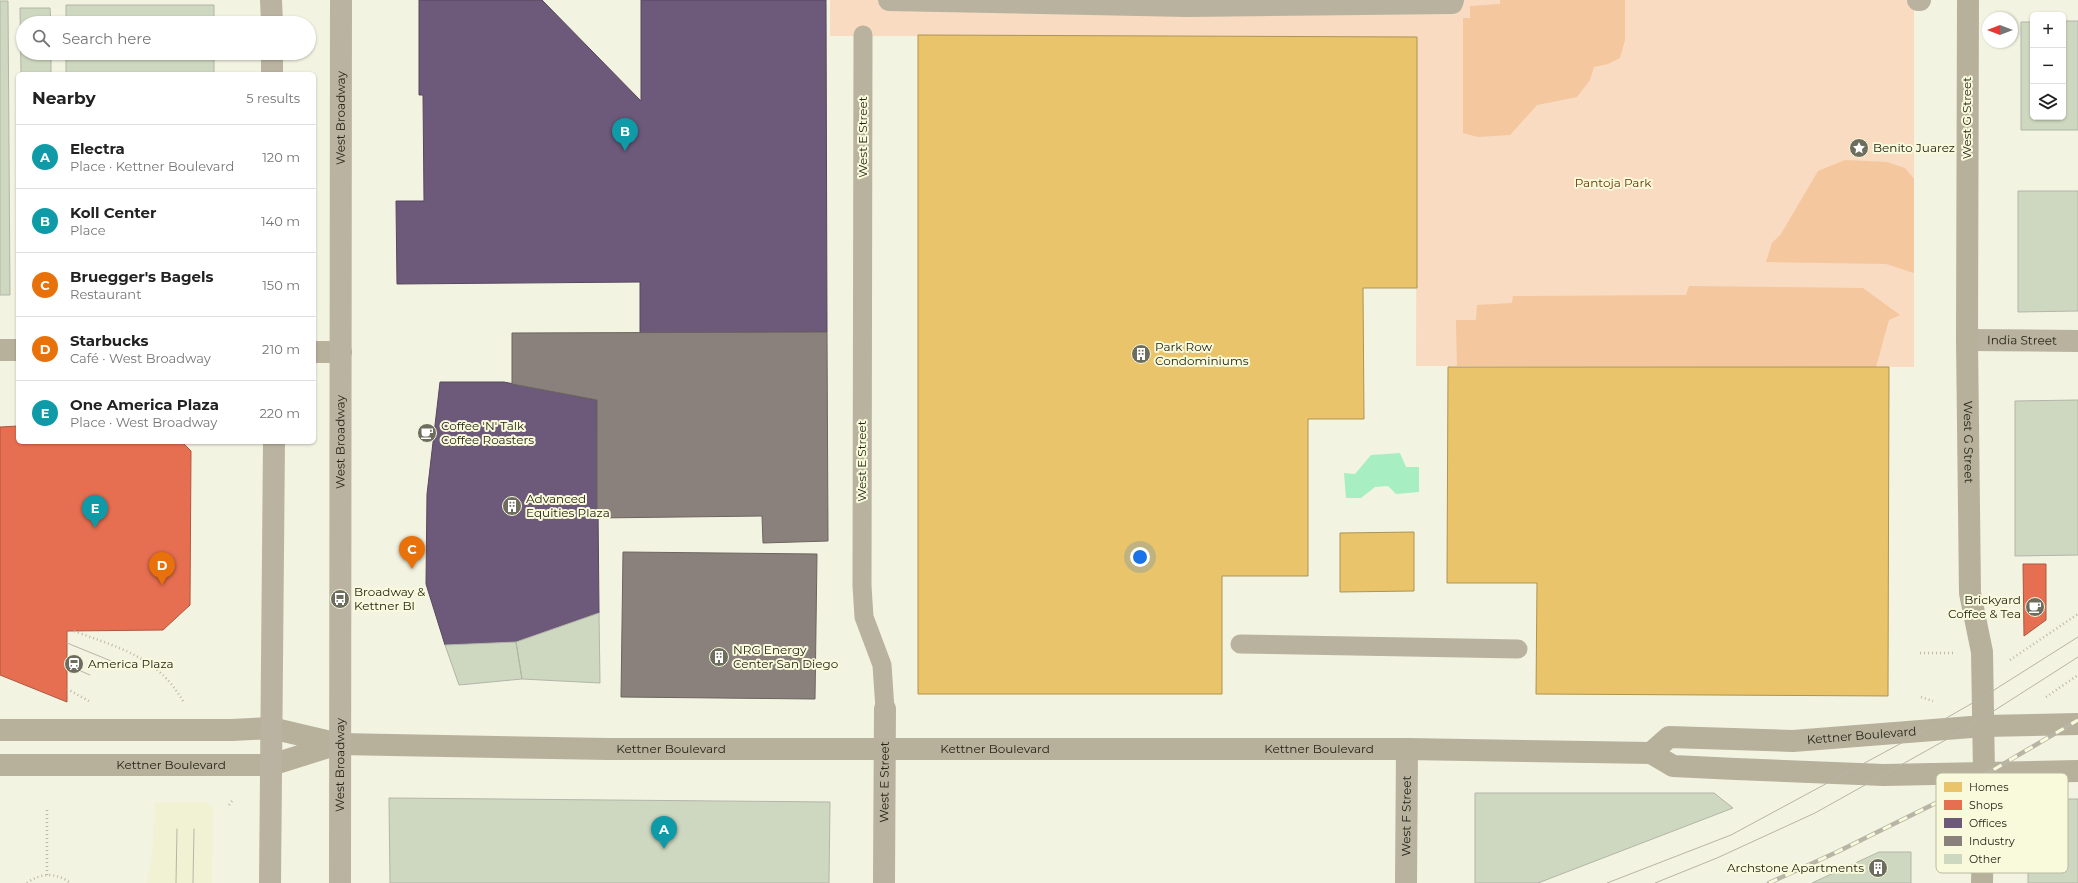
<!DOCTYPE html>
<meta charset="utf-8">
<style>
body{margin:0;font-family:Montserrat,sans-serif;background:#f6f6f6;color:#222}
.controls{position:absolute;right:12px;top:12px;display:grid;overflow:hidden;border-radius:6px;box-shadow:0 1px 3px #0004}
.controls button{width:36px;height:36px;display:grid;place-items:center;padding:0;border:0;border-bottom:1px solid #e0e0e0;background:#fff;color:#222;font:20px sans-serif}
.compass{position:absolute;left:1982px;top:12px;width:36px;height:36px;border-radius:50%;background:#fff;box-shadow:0 1px 3px #0004;rotate:270deg}
.you{position:absolute;left:1140px;top:557px;width:14px;height:14px;margin:-10px;border:3px solid #fff;border-radius:50%;background:#1a73e8;box-shadow:0 0 0 6px #1a73e833}
.badge{display:grid;place-items:center;width:26px;height:26px;border-radius:50%;background:#db2777;color:#fff;font-size:13px;font-weight:700}
.pin{position:absolute;translate:-50% -33px;filter:drop-shadow(0 1px 2px #0008)}
.pin::after{content:'';position:absolute;top:21px;width:14px;height:12px;background:inherit;clip-path:polygon(0 0,100% 0,50% 100%)}
.list{margin:0;padding:0;list-style:none}
h2{display:flex;justify-content:space-between;align-items:center;height:52px;margin:0;padding:0 16px;font-size:17px}
h2 small{font-size:13px;font-weight:400;color:#767676}
.list li{display:grid;grid-template-columns:26px 1fr auto;gap:12px;align-items:center;box-sizing:border-box;height:64px;padding:0 16px;border-top:1px solid #e0e0e0}
.list b{display:block;font-size:15px;white-space:nowrap}
.list p{margin:0;font-size:13px;white-space:nowrap;color:#767676}
.list em{font-size:13px;font-style:normal;color:#767676}
.icon{flex:none;width:22px;height:22px;fill:none;stroke:currentColor;stroke-width:2;stroke-linecap:round;stroke-linejoin:round}
.map{position:relative;flex:none;width:2078px;height:883px;overflow:hidden}
.search{position:absolute;background:#fff;box-shadow:0 1px 3px #0004;left:16px;top:16px;width:300px;height:44px;display:flex;align-items:center;gap:10px;box-sizing:border-box;padding:0 14px;border-radius:22px;color:#767676;font-size:15px}
.panel{position:absolute;background:#fff;box-shadow:0 1px 3px #0004;left:16px;top:72px;width:300px;height:372px;border-radius:6px}
.map>svg:first-child{display:block}
</style>
<div class="map">
<svg width="2078" height="883" viewBox="0 0 2078 883">
<rect width="100%" height="100%" fill="#f3f3e2"/>
<path fill="#f1f1d4" d="M205 802 213 808 212 883H147L152 856 155 803Z"/>
<path fill="#f8dbc0" d="M830 0H1914V367L1416 366 1417 37 830 36Z"/>
<path fill="#f4c79e" d="M1500 0H1625V40L1620 58 1608 64 1594 67 1590 80 1577 97 1537 105 1510 135 1478 137 1463 133V18H1470V6L1500 4Z
M1845 160 1887 162 1905 168 1914 179V273L1886 264 1766 262 1772 243 1781 234 1818 171Z
M1689 286 1863 288 1900 315 1889 320 1876 367 1457 366 1456 320H1476L1477 305 1512 303 1513 296 1686 295Z"/>
<path fill="#a7efc2" d="M1400 453 1406 467H1419V492L1396 494 1388 486 1375 487 1361 498H1346L1344 473 1355 474 1371 455Z"/>
<path fill="#e9c46a" stroke="#ae9451" d="M918 35 1417 37V288H1363L1364 419H1308V576H1222V694H918Z
M1448 367H1889L1888 696 1536 694 1537 583H1447Z
M1414 532V591L1340 592V533Z"/>
<path fill="#e76f51" stroke="#ac5840" d="M18 426V442H182L191 451 190 605 163 630 67 631V702L0 675V427Z
M2023 564H2046V620L2024 636Z
M748 814 747 883H580V815Z"/>
<path fill="#6d597a" stroke="#57495d" d="M419 0H542L641 101V0H826L827 332 640 333V282L397 284 396 201H424L423 95H419Z
M440 382H504L597 400 599 613 516 642 445 645 426 584 427 494Z"/>
<path fill="#8a817c" stroke="#6b655e" d="M827 332 828 541 763 543 762 516 597 518V400L512 384V333Z
M623 552 817 554 815 699 621 697Z"/>
<path fill="#ced7bf" stroke="#b2b5a8" d="M0 1H8L10 295H0Z
M66 5H214V23H66Z
M20 8H50L51 23H23V53H51V74H21Z
M2063 21H2078V130H2021V22H2033V117H2063Z
M66 53H214V74H66Z
M2018 191H2078V311L2018 312Z
M2078 400V555L2015 556V401Z
M599 613 600 683 522 679 516 642Z
M516 642 522 679 459 685 445 645Z
M1475 793H1714L1733 808 1538 883H1475Z
M389 798 830 802 829 883H390Z
M2028 799H2078V883H2028Z
M1879 852H1911V883H1812Z"/>
<g fill="none" stroke-linecap="round" stroke-linejoin="round">
<path stroke="#bcb7a6" stroke-width="2.5" stroke-dasharray="1 3" stroke-linecap="butt" d="M74 631C119 648 159 657 184 703
M1920 653H1954
M2010 660 2078 614
M67 689 89 701
M1921 697 1933 701
M2046 697 2078 675
M229 805 232 801
M47 810V875
M1938 834 1955 833
M27 883C40 873 57 872 70 883"/>
<path stroke="#b8b29e" stroke-width="19" d="M863 35 862 586 864 617 882 665 885 709
M1240 644 1518 649"/>
<path stroke="#b8b29e" stroke-width="22" d="M889 0 1188 6 1452 3 1453 0
M1918 0H1920"/>
<g stroke="#b8b29e" stroke-width="22">
<path id="s1" d="M1967 340 2078 341"/>
<path id="s2" d="M884 883 885 709"/>
<path id="s3" d="M1406 883 1407 749"/>
</g>
<g stroke="#b7b09b" stroke-width="22">
<path id="s4" d="M1968 0 1967 340 1970 593 1982 652 1984 772 1982 883"/>
<path d="M0 350H18"/>
<path d="M314 352H341"/>
<path id="s5" d="M0 730H232L271 728 339 744 608 749H1407L1651 753 1673 766 1736 769 1884 775 2078 771"/>
<path id="s6" d="M1651 753 1669 737 1793 741 1984 726 2078 724"/>
<path id="s7" d="M0 765H271L338 744"/>
</g>
<g stroke="#bab3a1" stroke-width="22">
<path d="M271 0 272 23"/>
<path d="M272 53V74"/>
<path d="M270 883 274 442"/>
<path id="s8" d="M340 883 341 0"/>
</g>
<path stroke="#b8b4a6" stroke-width="1" d="M67 643 121 665
M67 665 90 675
M176 883 177 829
M193 883 194 829
M1607 883 1731 835 1922 732 1983 697 2078 637
M1655 883 1717 858 1815 813 1967 728 2078 657"/>
<defs>
<path id="rail" d="M1769 883 1837 852 1942 800 2078 720"/>
</defs>
<use href="#rail" stroke="#b8b4a6" stroke-width="4.5"/>
<use href="#rail" stroke="#f9fadb" stroke-width="3" stroke-dasharray="9" stroke-linecap="butt"/>
</g>
<defs>
<symbol id="sight-disc" viewBox="-11 -11 22 22"><circle r="9.5" fill="#6c6c5f" stroke="#f9fadb"/><path d="M0-6L1.8-2.2L6-1.7L2.9 1.2L3.7 5.4L0 3.3L-3.7 5.4L-2.9 1.2L-6-1.7L-1.8-2.2Z" fill="#fff"/></symbol>
<symbol id="building-disc" viewBox="-11 -11 22 22"><circle r="9.5" fill="#6c6c5f" stroke="#f9fadb"/><path d="M-4-6H4V6H1V3H-1V6H-4ZM-2.5-4.3h1.7v1.8h-1.7ZM.8-4.3h1.7v1.8H.8ZM-2.5-1h1.7V.8h-1.7ZM.8-1h1.7V.8H.8Z" fill="#fff"/></symbol>
<symbol id="cafe-disc" viewBox="-11 -11 22 22"><circle r="9.5" fill="#6c6c5f" stroke="#f9fadb"/><path d="M-5.5-4.5H6V0H3Q3 3.5 0 3.5H-2.5Q-5.5 3.5-5.5 0ZM3-3.2v2h1.7v-2ZM-6 4.5H4V6H-6Z" fill="#fff"/></symbol>
<symbol id="bus-disc" viewBox="-11 -11 22 22"><circle r="9.5" fill="#6c6c5f" stroke="#f9fadb"/><path d="M-5-6H5V4H4V6H2V4H-2V6H-4V4H-5ZM-3.5-4V0h7V-4ZM-3.5 1.2v1.5H-2V1.2ZM2 1.2v1.5H3.5V1.2Z" fill="#fff"/></symbol>
<symbol id="station-disc" viewBox="-11 -11 22 22"><circle r="9.5" fill="#6c6c5f" stroke="#f9fadb"/><path d="M-3-6H3Q5-6 5-4V2Q5 4 3 4L4.5 6H3L1.5 4h-3L-3 6H-4.5L-3 4Q-5 4-5 2V-4Q-5-6-3-6ZM-3.5-4v3h7v-3ZM-3.5 1v1.5H-2V1ZM2 1v1.5H3.5V1Z" fill="#fff"/></symbol>
</defs>
<g fill-rule="evenodd">
<use href="#sight-disc" x="1848" y="137" width="22" height="22"/>
<use href="#building-disc" x="1130" y="343" width="22" height="22"/>
<use href="#cafe-disc" x="416" y="422" width="22" height="22"/>
<use href="#building-disc" x="501" y="495" width="22" height="22"/>
<use href="#bus-disc" x="329" y="588" width="22" height="22"/>
<use href="#cafe-disc" x="2024" y="596" width="22" height="22"/>
<use href="#building-disc" x="708" y="646" width="22" height="22"/>
<use href="#station-disc" x="63" y="653" width="22" height="22"/>
<use href="#building-disc" x="1867" y="857" width="22" height="22"/>
</g>
<g text-anchor="middle" stroke-width="4" stroke-linejoin="round" paint-order="stroke">
<g font-size="12" fill="#242418" stroke="#f9fadb">
<text dy="4" stroke="none"><textPath href="#s8" startOffset="765">West Broadway</textPath></text>
<text transform="translate(1967 118) rotate(-90)" y="4">West G Street</text>
<text transform="translate(863 137) rotate(-90)" y="4">West E Street</text>
<text dy="4" stroke="none"><textPath href="#s1" startOffset="55">India Street</textPath></text>
<text dy="4" stroke="none"><textPath href="#s8" startOffset="441">West Broadway</textPath></text>
<text dy="4" stroke="none"><textPath href="#s4" startOffset="442">West G Street</textPath></text>
<text transform="translate(862 461) rotate(-90)" y="4">West E Street</text>
<text dy="4" stroke="none"><textPath href="#s6" startOffset="217">Kettner Boulevard</textPath></text>
<text dy="4" stroke="none"><textPath href="#s5" startOffset="997">Kettner Boulevard</textPath></text>
<text dy="4" stroke="none"><textPath href="#s5" startOffset="673">Kettner Boulevard</textPath></text>
<text dy="4" stroke="none"><textPath href="#s5" startOffset="1321">Kettner Boulevard</textPath></text>
<text dy="4" stroke="none"><textPath href="#s7" startOffset="171">Kettner Boulevard</textPath></text>
<text dy="4" stroke="none"><textPath href="#s8" startOffset="118">West Broadway</textPath></text>
<text dy="4" stroke="none"><textPath href="#s2" startOffset="101">West E Street</textPath></text>
<text dy="4" stroke="none"><textPath href="#s3" startOffset="67">West F Street</textPath></text>
</g>
<g font-size="12" fill="#242418" stroke="#f9fadb" text-anchor="start">
<text x="1873" y="152">Benito Juarez</text>
<text x="1155" y="351">Park Row<tspan x="1155" dy="14">Condominiums</tspan></text>
<text x="441" y="430">Coffee 'N' Talk<tspan x="441" dy="14">Coffee Roasters</tspan></text>
<text x="526" y="503">Advanced<tspan x="526" dy="14">Equities Plaza</tspan></text>
<text x="354" y="596">Broadway &amp;<tspan x="354" dy="14">Kettner Bl</tspan></text>
<text x="2021" y="604" text-anchor="end">Brickyard<tspan x="2021" dy="14">Coffee &amp; Tea</tspan></text>
<text x="733" y="654">NRG Energy<tspan x="733" dy="14">Center San Diego</tspan></text>
<text x="88" y="668">America Plaza</text>
<text x="1864" y="872" text-anchor="end">Archstone Apartments</text>
</g>
<g font-size="12" fill="#683502" stroke="#f9fadb">
<text x="1613" y="187">Pantoja Park</text>
</g>
</g>
<rect x="1936" y="773" width="132" height="100" rx="6" fill="#f9fadb" stroke="#b9baa0" stroke-width="1"/>
<rect x="1944" y="782" width="18" height="10" fill="#e9c46a"/>
<rect x="1944" y="800" width="18" height="10" fill="#e76f51"/>
<rect x="1944" y="818" width="18" height="10" fill="#6d597a"/>
<rect x="1944" y="836" width="18" height="10" fill="#8a817c"/>
<rect x="1944" y="854" width="18" height="10" fill="#ced7bf"/>
<g font-size="11" fill="#242418">
<text x="1969" y="791">Homes</text>
<text x="1969" y="809">Shops</text>
<text x="1969" y="827">Offices</text>
<text x="1969" y="845">Industry</text>
<text x="1969" y="863">Other</text>
</g>
</svg>
<div class="controls">
<button>+</button>
<button>−</button>
<button><svg class="icon" aria-label="layers" viewBox="0 0 24 24"><path d="M12 4l9 5-9 5-9-5zM3 14l9 5 9-5"/></svg></button>
</div>
<svg class="compass" viewBox="-18 -18 36 36"><path d="M0-13l5 13h-10z" fill="#e53935"/><path d="M0 13l5-13h-10z" fill="#767676"/></svg>
<div class="you"></div>
<div class="pin badge" style="left:664px;top:849px;background:#0f9aa8">A</div>
<div class="pin badge" style="left:625px;top:151px;background:#0f9aa8">B</div>
<div class="pin badge" style="left:412px;top:569px;background:#e8710a">C</div>
<div class="pin badge" style="left:162px;top:585px;background:#e8710a">D</div>
<div class="pin badge" style="left:95px;top:528px;background:#0f9aa8">E</div>
<div class="search"><svg class="icon" aria-label="search" viewBox="0 0 24 24"><circle cx="10" cy="10" r="6"/><path d="M15 15l6 6"/></svg>Search here</div>
<section class="panel">
<h2>Nearby<small>5 results</small></h2>
<ul class="list">
<li><span class="badge" style="background:#0f9aa8">A</span><div><b>Electra</b><p>Place · Kettner Boulevard</p></div><em>120 m</em></li>
<li><span class="badge" style="background:#0f9aa8">B</span><div><b>Koll Center</b><p>Place</p></div><em>140 m</em></li>
<li><span class="badge" style="background:#e8710a">C</span><div><b>Bruegger's Bagels</b><p>Restaurant</p></div><em>150 m</em></li>
<li><span class="badge" style="background:#e8710a">D</span><div><b>Starbucks</b><p>Café · West Broadway</p></div><em>210 m</em></li>
<li><span class="badge" style="background:#0f9aa8">E</span><div><b>One America Plaza</b><p>Place · West Broadway</p></div><em>220 m</em></li>
</ul>
</section>
</div>
